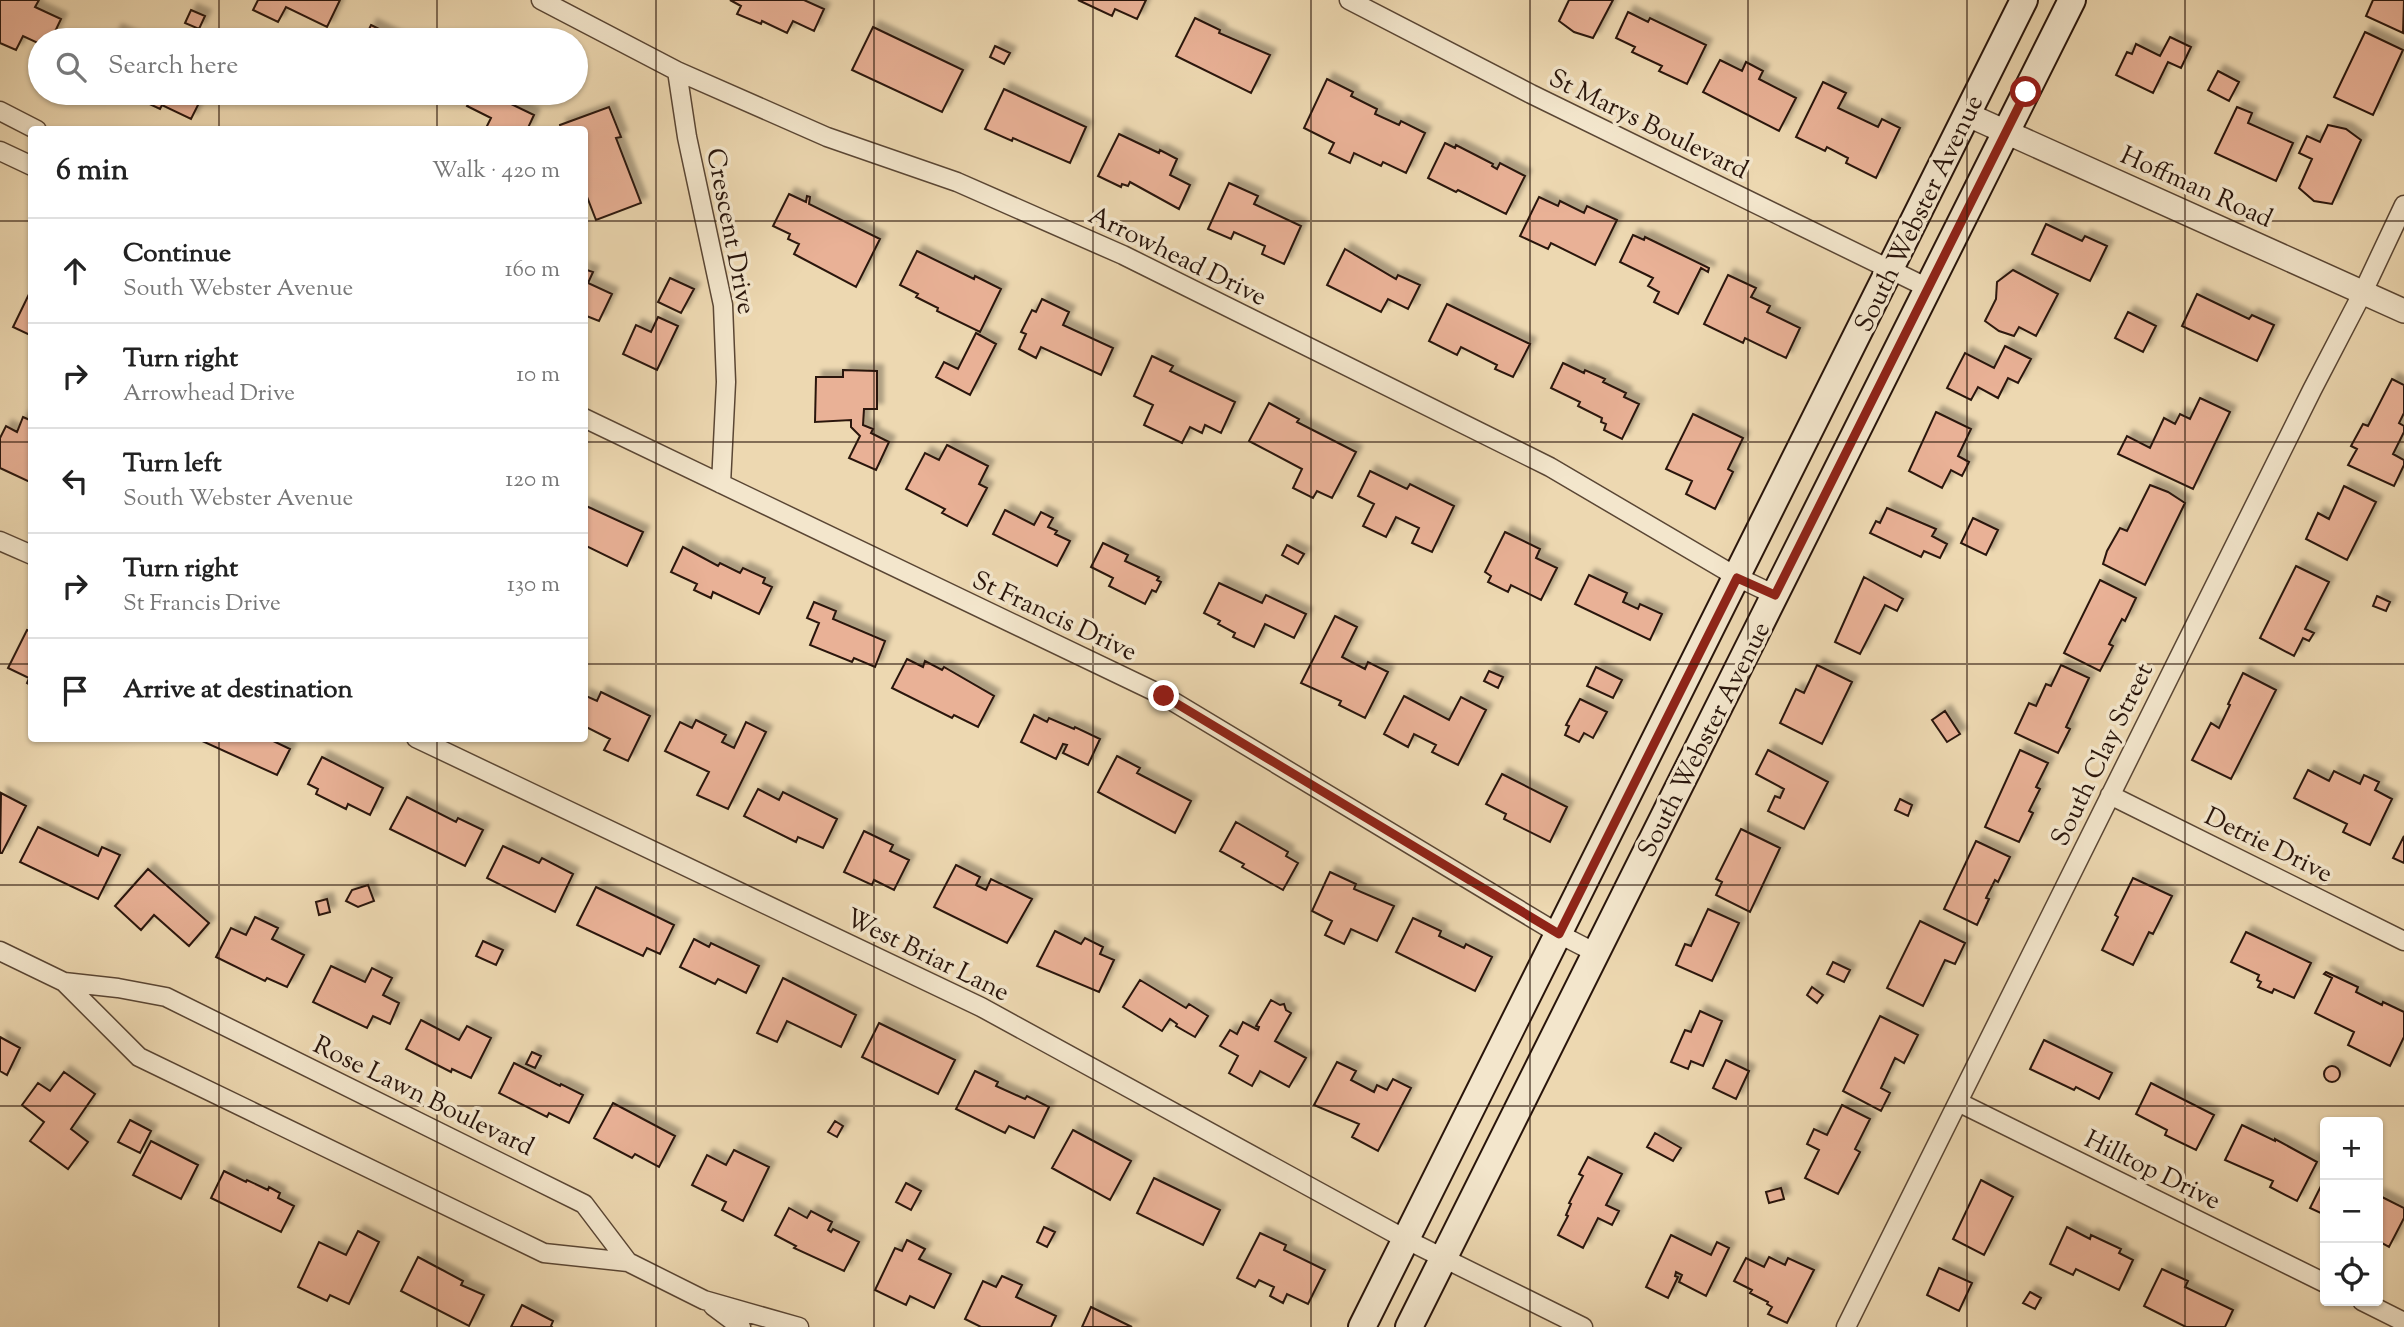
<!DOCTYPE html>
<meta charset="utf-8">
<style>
body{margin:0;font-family:"Sorts Mill Goudy",serif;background:#f6f6f6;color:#222}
.controls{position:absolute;right:21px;bottom:21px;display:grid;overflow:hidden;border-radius:7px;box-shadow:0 2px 5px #0004}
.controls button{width:63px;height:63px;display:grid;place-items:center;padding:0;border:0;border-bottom:2px solid #e0e0e0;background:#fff;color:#222;font:35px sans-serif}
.stop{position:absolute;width:21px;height:21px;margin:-16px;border:5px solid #8f2418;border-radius:50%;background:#fff}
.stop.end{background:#8f2418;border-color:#fff;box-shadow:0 2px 7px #0008}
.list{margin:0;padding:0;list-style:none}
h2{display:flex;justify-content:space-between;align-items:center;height:91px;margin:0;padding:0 28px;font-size:30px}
h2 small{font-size:23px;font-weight:400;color:#767676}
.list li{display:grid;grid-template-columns:46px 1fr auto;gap:21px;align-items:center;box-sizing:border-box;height:105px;padding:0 28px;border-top:2px solid #e0e0e0}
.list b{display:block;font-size:26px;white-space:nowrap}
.list p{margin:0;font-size:23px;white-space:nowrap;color:#767676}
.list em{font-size:23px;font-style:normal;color:#767676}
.icon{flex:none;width:38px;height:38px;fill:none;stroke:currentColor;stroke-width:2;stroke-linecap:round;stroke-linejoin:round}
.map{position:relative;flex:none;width:2404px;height:1327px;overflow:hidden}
.search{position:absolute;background:#fff;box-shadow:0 2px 5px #0004;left:28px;top:28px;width:560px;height:77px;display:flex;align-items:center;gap:18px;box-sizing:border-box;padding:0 24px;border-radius:38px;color:#767676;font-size:26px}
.panel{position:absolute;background:#fff;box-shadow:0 2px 5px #0004;left:28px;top:126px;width:560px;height:616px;border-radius:7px}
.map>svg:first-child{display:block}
</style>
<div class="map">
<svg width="2404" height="1327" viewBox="0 0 2404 1327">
<defs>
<filter id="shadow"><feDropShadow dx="6" dy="-6" stdDeviation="2" flood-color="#0004"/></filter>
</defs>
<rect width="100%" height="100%" fill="#edd8b1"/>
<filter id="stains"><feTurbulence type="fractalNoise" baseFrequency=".00286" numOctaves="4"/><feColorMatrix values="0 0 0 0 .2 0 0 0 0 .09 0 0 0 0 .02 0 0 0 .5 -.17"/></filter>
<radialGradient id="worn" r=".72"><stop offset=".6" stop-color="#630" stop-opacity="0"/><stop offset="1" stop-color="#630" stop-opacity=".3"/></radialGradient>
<path fill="#e9b196" stroke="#29150b" stroke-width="2" filter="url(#shadow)" d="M0 0H39L35 7 61 19 51 40H40V44L23 36 16 50 0 43Z
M258 0H340L327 27 286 7 278 22 253 10Z
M730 0H804L824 9 814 31 793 21 787 33 762 21 761 24 737 14 741 6Z
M1078 0H1146L1137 19 1115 9 1112 16Z
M1569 0H1613L1593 38 1574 32 1559 21Z
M2373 0H2404L2403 33 2366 16Z
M191 10 205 16 199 29 185 23Z
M1628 12 1648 22 1650 18 1706 45 1687 84 1659 71 1662 66 1632 52 1635 47 1616 38Z
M1195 18 1220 30 1219 33 1270 55 1251 93 1176 56Z
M371 25 401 40H364Z
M873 27 963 70 942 112 852 70Z
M116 30 138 40H111Z
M2365 32 2403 50 2373 115 2334 97Z
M2170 37 2191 47 2181 68 2168 62 2153 93 2116 75 2127 52 2132 54 2136 44 2160 56Z
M995 46 1010 53 1004 64 990 57Z
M1720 60 1742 71 1746 62 1763 71 1759 79 1796 98 1779 131 1703 92Z
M2218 71 2239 82 2229 101 2208 90Z
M1327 79 1353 92 1351 96 1377 109 1375 114 1399 125 1401 121 1425 133 1406 173 1383 162 1381 166 1354 153 1350 163 1329 153 1334 143 1304 128Z
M1823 82 1846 93 1838 108 1878 127 1882 119 1900 128 1876 178 1846 163 1848 158 1827 147 1825 151 1796 137Z
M1004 89 1086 127 1070 163 1013 138 1012 141 985 129Z
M126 93H204L191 119 162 105 160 109Z
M468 93H514L509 103 534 115 527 130H485L491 118 467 106 473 95Z
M609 107 621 137 616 138 641 203 596 220 584 189V130H561L560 125Z
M2237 107 2252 113 2248 123 2293 143 2276 181 2215 153Z
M2328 125 2346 129 2361 140 2332 204 2314 201 2299 188 2312 159 2299 153 2307 136 2320 142Z
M1119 134 1159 153 1160 150 1177 159 1170 175 1190 185 1179 209 1130 182 1128 186 1122 184 1121 187 1098 176Z
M1445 143 1455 148 1456 145 1493 164 1492 166 1497 169 1500 163 1525 176 1506 214 1458 190 1456 192 1428 178Z
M1229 183 1258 196 1254 204 1301 226 1284 264 1262 254 1265 246 1234 232 1231 239 1208 229Z
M789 194 806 202 807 196 810 197 809 204 880 239 856 287 794 254 799 244 788 239 790 234 773 226Z
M1539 197 1558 206 1560 201 1584 213 1587 206 1617 220 1595 265 1551 243 1548 249 1520 236Z
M2046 224 2082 241 2085 236 2107 246 2090 281 2032 254Z
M1633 235 1644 240 1645 237 1709 268 1708 272 1701 268 1678 314 1654 302 1659 292 1648 286 1653 278 1620 262Z
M1345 249 1396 279 1398 275 1420 285 1408 309 1388 299 1381 312 1327 285Z
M917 251 974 279 975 276 1001 289 980 332 937 311 938 308 916 297 918 294 900 285Z
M584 269 593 272 588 283 612 294 599 321 584 315Z
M2013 270 2058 294 2036 336 2019 327 2014 336 1999 331 1985 321 1996 299 1997 282Z
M1728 275 1756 288 1751 297 1770 306 1767 312 1800 328 1786 358 1745 338 1743 343 1704 324Z
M670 278 694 289 681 313 658 302Z
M32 288V336L13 327Z
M2197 294 2249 319 2252 315 2274 325 2257 361 2182 326Z
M1042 299 1069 312 1063 325 1113 348 1101 375 1041 347 1036 358 1019 349 1026 334 1021 332 1032 310 1036 312Z
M1447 304 1530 344 1513 377 1495 369 1497 365 1461 347 1457 355 1429 341Z
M2128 312 2156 326 2143 352 2115 338Z
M658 317 678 326 657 370 623 354 636 325 651 332Z
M976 333 996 344 970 395 936 377 944 362 958 369Z
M2005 346 2031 359 2018 383 2008 378 1998 398 1978 387 1971 400 1947 388 1965 353 1994 368Z
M1152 356 1173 366 1170 371 1235 402 1221 433 1205 425 1202 433 1190 427 1182 443 1144 425 1153 405 1134 396Z
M1563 363 1584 373 1585 370 1605 379 1603 382 1626 393 1624 397 1639 404 1622 439 1604 430 1606 424 1601 422 1602 418 1578 406 1580 402 1551 388Z
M843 370 877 371V409H864L863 425 873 429 871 433 889 442 876 470 849 458 860 436 851 427V420L815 422 816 377H843Z
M2392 379 2404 385V413L2399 423 2404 426V432L2393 454 2404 460V465L2394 486 2348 465 2357 449 2351 446 2363 424 2368 426Z
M2200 398 2230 412 2193 489 2118 454 2127 436 2150 448 2164 418 2175 424 2180 414 2190 419Z
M1269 403 1299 419 1297 422 1356 452 1332 498 1317 491 1313 498 1293 488 1302 469 1249 441Z
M1936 412 1971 429 1958 456 1969 462 1962 476 1951 470 1942 488 1909 471Z
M1693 414 1743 438 1728 469 1733 472 1715 509 1686 494 1692 481 1666 469Z
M23 417 32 421V483L0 468V438L6 426 17 432Z
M947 445 988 466 979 484 987 488 967 526 942 513 945 509 906 489 925 453 939 460Z
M1370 471 1407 489 1410 484 1454 506 1432 552 1412 543 1419 528 1396 517 1386 537 1363 526 1374 504 1358 496Z
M2150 485 2168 492 2185 503 2145 585 2103 564 2107 551 2120 528 2127 531Z
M2344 486 2376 502 2347 560 2306 539 2318 513 2329 519Z
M584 505 643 532 627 566 584 545Z
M1887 508 1936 529 1932 536 1947 544 1940 558 1924 551 1921 557 1870 533 1876 521 1880 523Z
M1005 510 1034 525 1041 512 1053 518 1048 527 1057 531 1055 534 1070 541 1057 566 993 534Z
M1973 518 1998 530 1986 555 1961 543Z
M1505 532 1540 549 1536 558 1557 568 1541 600 1511 585 1508 592 1488 582 1491 576 1485 572Z
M1103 543 1128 555 1125 561 1159 577 1157 580 1161 582 1156 592 1152 590 1145 604 1109 586 1113 578 1091 567Z
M1287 545 1304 554 1298 564 1282 555Z
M683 547 718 566 720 563 740 573 743 568 765 578 763 583 772 587 759 614 713 592 711 598 694 590 697 584 671 572Z
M2296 566 2329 582 2305 629 2314 633 2309 641 2303 638 2294 656 2260 638Z
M1589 575 1627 593 1623 602 1638 609 1640 604 1662 614 1650 640 1575 604Z
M1864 577 1903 599 1897 611 1885 605 1860 654 1835 642Z
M2100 580 2136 598 2125 621 2122 619 2109 644 2113 646 2100 671 2064 653Z
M1219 583 1262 603 1266 595 1306 614 1294 638 1265 624 1254 647 1233 637 1235 633 1218 624 1220 621 1204 613Z
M2377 596 2390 602 2386 611 2373 606Z
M814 602 836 611 833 619 885 641 875 667 854 658 852 662 810 645 819 623 807 618Z
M1335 616 1357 627 1342 657 1365 669 1368 662 1388 672 1365 718 1339 705 1341 701 1301 683Z
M27 630 32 632V686L27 683 29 678 8 668Z
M907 659 923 667 925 661 942 670 944 667 994 696 978 727 954 715 952 718 892 688Z
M1817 665 1852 682 1822 744 1780 723 1796 689 1804 693Z
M2061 665 2089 678 2066 727 2070 729 2058 753 2015 733 2029 703 2036 706 2046 684 2051 686Z
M1596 667 1622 680 1613 698 1587 686Z
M1489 671 1503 677 1498 688 1484 681Z
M2243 673 2276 690 2231 779 2192 760 2211 723 2219 728 2230 705 2228 704Z
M601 692 650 716 628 761 604 750 610 739 584 726V695L597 701Z
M1404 696 1449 720 1461 697 1486 710 1458 765 1432 752 1436 745 1414 734 1408 747 1384 734Z
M1580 699 1607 712 1593 738 1584 733 1579 742 1565 735 1569 726 1566 725Z
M1945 711 1960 734 1947 742 1932 720Z
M1034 715 1047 722 1049 718 1074 729 1075 727 1100 739 1088 765 1063 753 1067 745 1063 744 1056 759 1021 742Z
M696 720 726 735 722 742 734 748 746 722 766 732 728 809 697 795 709 772 665 751 680 722 692 728Z
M203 738H267L290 749 277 775 202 741Z
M1768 750 1828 782 1804 829 1768 811 1775 796 1780 798 1784 789 1756 774Z
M2020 750 2048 763 2036 787 2040 789 2029 811 2033 813 2019 842 1985 827Z
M1117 756 1140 768 1137 773 1191 801 1175 833 1098 792Z
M322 757 383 788 370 815 348 804 346 809 316 794 318 789 308 784Z
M2308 770 2329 781 2334 771 2360 784 2364 775 2379 782 2375 790 2392 799 2370 845 2343 832 2347 824 2294 798Z
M1502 774 1567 807 1550 842 1504 819 1506 814 1486 804Z
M758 789 779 800 783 792 837 819 823 848 798 837 796 842 744 816Z
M1 793 26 806 2 853H0Z
M407 797 456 822 458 818 483 830 465 866 390 829Z
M1900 799 1912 805 1908 816 1895 810Z
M1236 822 1288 852 1286 856 1298 863 1283 890 1242 867 1244 864 1220 851Z
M38 827 98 856 102 847 120 855 98 899 20 862Z
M1741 829 1780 848 1750 912 1716 895 1722 882 1716 879Z
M864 831 893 845 890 851 909 860 894 890 874 880 872 885 844 872Z
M2404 836V863L2393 858Z
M1976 841 2010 857 1998 882 1995 880 1986 898 1989 899 1977 925 1944 909Z
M503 846 539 863 542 858 573 874 555 912 487 878Z
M956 865 980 877 976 885 986 890 991 879 1032 899 1007 943 934 907Z
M148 869 209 923 189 946 154 915 141 930 115 906Z
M1330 872 1356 884 1354 889 1394 906 1377 941 1351 929 1344 944 1325 935 1332 921 1312 911Z
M2133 878 2172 896 2153 934 2149 932 2133 965 2102 950 2118 917 2115 915Z
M368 885 374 901 358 907 346 901 352 890Z
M596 887 674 925 660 954 647 948 643 956 577 925Z
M327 899 330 912 319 915 316 902Z
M1708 909 1739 923 1712 981 1676 965 1685 944 1691 946Z
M255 917 278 928 272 939 304 955 287 987 267 978 265 981 216 957 231 928 246 935Z
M1413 918 1441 931 1439 936 1464 948 1466 944 1492 957 1475 991 1396 952Z
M1920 921 1965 943 1955 964 1945 960 1923 1006 1887 988Z
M1055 931 1081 944 1085 938 1103 947 1100 954 1114 960 1099 992 1037 966Z
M2246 932 2311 963 2294 998 2274 989 2272 993 2258 987 2261 982 2257 980 2259 975 2231 962Z
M694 939 709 947 711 943 759 966 746 993 718 979 715 984 680 967Z
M483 941 503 950 496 965 476 956Z
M1833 962 1850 970 1844 982 1827 974Z
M331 966 365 982 372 968 392 978 383 995 399 1003 390 1024 373 1016 367 1028 313 1002Z
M2326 972 2358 987 2356 992 2382 1005 2383 1002 2404 1012V1037L2390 1066 2348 1045 2354 1032 2315 1013 2332 978 2324 974Z
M783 978 856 1015 841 1047 787 1021 777 1042 757 1033Z
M1140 980 1186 1008 1189 1004 1208 1016 1195 1037 1176 1026 1177 1024 1170 1019 1162 1031 1123 1007Z
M1812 987 1823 995 1817 1003 1807 995Z
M1271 1000 1280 1005 1284 1004 1286 1010 1291 1013 1275 1041 1306 1058 1289 1087 1260 1071 1252 1086 1229 1073 1238 1056 1220 1046 1230 1030 1237 1034 1243 1022 1258 1030 1259 1027 1256 1026Z
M1700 1011 1722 1021 1703 1066 1691 1061 1688 1069 1671 1062 1685 1030 1691 1032Z
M1880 1016 1918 1035 1904 1063 1895 1058 1881 1088 1890 1093 1881 1111 1843 1091Z
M421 1020 459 1040 467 1026 491 1038 471 1078 452 1069 451 1072 406 1049Z
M879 1023 955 1060 938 1094 862 1057Z
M0 1037 20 1048 7 1075 0 1071Z
M2044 1040 2112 1073 2099 1099 2076 1087 2074 1090 2030 1069Z
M532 1052 541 1056 535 1068 526 1064Z
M1726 1060 1749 1071 1736 1099 1713 1088Z
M1337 1062 1356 1071 1351 1080 1374 1092 1377 1085 1387 1090 1393 1079 1411 1088 1378 1151 1352 1137 1359 1124 1314 1105Z
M514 1063 560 1086 561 1084 583 1095 569 1123 549 1113 547 1117 499 1093Z
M2324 1074a8 8 0 1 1 16 0a8 8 0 1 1-16 0Z
M975 1071 998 1082 996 1086 1025 1099 1027 1096 1049 1107 1034 1138 1009 1126 1005 1133 956 1109Z
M64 1072 95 1094 71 1129 88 1142 68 1169 30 1141 44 1122 22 1105 38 1083 50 1091Z
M2151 1083 2214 1115 2196 1150 2165 1135 2167 1130 2136 1114Z
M613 1103 675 1136 659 1167 635 1154 632 1158 594 1138Z
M1842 1105 1870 1119 1855 1149 1860 1152 1838 1194 1805 1178 1819 1150 1807 1144 1814 1129 1827 1135Z
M130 1120 151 1131 140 1153 118 1142Z
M835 1121 843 1126 837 1137 828 1132Z
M2242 1125 2275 1141V1139L2317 1162 2297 1201 2270 1187 2273 1181 2225 1160Z
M1073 1130 1131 1161 1110 1200 1052 1168Z
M1655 1133 1681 1148 1673 1161 1647 1147Z
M151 1141 198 1165 181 1199 133 1175Z
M734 1150 769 1167 743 1221 722 1210 726 1202 692 1185 707 1155 726 1165Z
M1588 1157 1622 1174 1606 1205 1619 1211 1612 1225 1598 1218 1583 1248 1558 1235 1568 1216 1566 1215 1571 1204 1569 1203 1583 1176 1579 1174Z
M224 1171 246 1182 247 1180 268 1190 269 1187 280 1193 278 1198 294 1206 281 1232 211 1198Z
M1154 1178 1220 1210 1203 1245 1137 1213Z
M2325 1178V1215L2310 1208Z
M1981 1180 2013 1197 1984 1255 1953 1239Z
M906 1183 921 1191 911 1210 896 1202Z
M1781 1188 1784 1199 1769 1203 1766 1192Z
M2378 1195 2404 1208V1218L2389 1247 2378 1241Z
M789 1208 807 1218 811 1211 832 1222 828 1230 831 1232 833 1229 859 1242 844 1271 794 1248 796 1246 775 1235Z
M1044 1227 1055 1232 1047 1247 1037 1242Z
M2067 1227 2090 1239 2091 1235 2121 1249 2119 1253 2133 1260 2119 1290 2076 1269 2073 1275 2050 1264Z
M358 1231 379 1242 349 1304 330 1295 327 1301 298 1287 319 1242 346 1255Z
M1260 1233 1286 1245 1284 1250 1325 1270 1308 1304 1287 1294 1283 1303 1270 1296 1274 1287 1259 1280 1255 1287 1237 1278Z
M1671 1235 1711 1255 1717 1242 1729 1248 1706 1296 1679 1282 1682 1275 1676 1272 1675 1276 1678 1277 1668 1298 1646 1287Z
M907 1240 925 1249 919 1259 951 1274 934 1308 910 1296 906 1305 875 1290 895 1248 902 1251Z
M418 1257 463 1281 461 1285 484 1295 469 1326 401 1291Z
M1769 1257 1785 1265 1788 1258 1814 1270 1787 1323 1768 1314 1772 1307 1767 1304 1768 1302 1750 1293 1752 1290 1734 1281 1746 1258 1764 1267Z
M1939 1268 1972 1283 1959 1311 1927 1295Z
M2162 1269 2188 1281 2185 1287 2233 1310 2225 1327H2186L2144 1306Z
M1002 1276 1022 1285 1016 1297 1056 1316 1051 1327H981L965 1319 983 1281 996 1287Z
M2030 1292 2041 1298 2035 1309 2023 1303Z
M522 1305 553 1321 551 1326 552 1327H511Z
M1091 1307 1132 1327H1082Z"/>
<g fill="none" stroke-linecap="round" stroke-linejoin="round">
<defs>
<path id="minor" d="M541 0 677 71 827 137 957 182 1123 255 1550 467 1737 577 1775 595
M1349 0 1531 94 1928 288
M677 71 687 137 723 305 726 382 721 484
M0 111 37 130
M0 151 32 166
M584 418 1164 696 1559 934 1596 953
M0 541 32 555
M416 738 981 1007 1405 1239 1583 1327
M2110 795 2404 941
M0 951 64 982 118 988 166 997 584 1204 628 1262 704 1300 799 1327
M64 982 139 1057 544 1253 628 1262
M1958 1102 2325 1283
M2362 1301 2404 1322
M713 1306 741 1327
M1846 1327 2312 390 2363 292 2404 205"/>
<path id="tertiary" d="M1966 114 2404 311"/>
<path id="secondary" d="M1362 1327 2024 0
M1409 1327 2072 0"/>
</defs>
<use href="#minor" stroke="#5a4634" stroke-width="21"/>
<use href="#tertiary" stroke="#5a4634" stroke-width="26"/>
<use href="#secondary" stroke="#29150b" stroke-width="30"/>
<use href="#minor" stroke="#f3e6cc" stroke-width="18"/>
<use href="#tertiary" stroke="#f3e6cc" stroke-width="23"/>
<use href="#secondary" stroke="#f3e6cc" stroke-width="26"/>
</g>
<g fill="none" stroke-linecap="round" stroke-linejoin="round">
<path stroke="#8f2418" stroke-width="9" d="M1164 696 1559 934 1737 578 1775 595 2026 92"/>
</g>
<path fill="none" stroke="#29150b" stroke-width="2" stroke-opacity="0.55" d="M219 0V40M437 0V40M656 0V1327M874 0V1327M1093 0V1327M1311 0V1327M1530 0V1327M1748 0V1327M1967 0V1327M2185 0V1327M219 93V130M437 93V130M0 221H32M584 221H2404M0 442H32M584 442H2404M0 664H32M584 664H2404M219 738V1327M437 738V1327M0 885H2404M0 1106H2404"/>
<g text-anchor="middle" stroke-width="7" stroke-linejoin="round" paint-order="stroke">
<g font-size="26" fill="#29150b" stroke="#f3e6cc">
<text transform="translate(1649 123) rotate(26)" y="9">St Marys Boulevard</text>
<text transform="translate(2197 186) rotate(24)" y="9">Hoffman Road</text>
<text transform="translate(1918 213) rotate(-64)" y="9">South Webster Avenue</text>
<text transform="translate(732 231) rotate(79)" y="9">Crescent Drive</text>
<text transform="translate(1178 255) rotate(26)" y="9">Arrowhead Drive</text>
<text transform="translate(1055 615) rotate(25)" y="9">St Francis Drive</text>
<text transform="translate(1703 739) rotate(-63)" y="9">South Webster Avenue</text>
<text transform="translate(2101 754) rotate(-64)" y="9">South Clay Street</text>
<text transform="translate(2269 844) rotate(26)" y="9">Detrie Drive</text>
<text transform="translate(928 954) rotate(26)" y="9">West Briar Lane</text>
<text transform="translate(424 1095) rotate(26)" y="9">Rose Lawn Boulevard</text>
<text transform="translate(2153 1169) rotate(26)" y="9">Hilltop Drive</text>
</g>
</g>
<rect width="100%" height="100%" filter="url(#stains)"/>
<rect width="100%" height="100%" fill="url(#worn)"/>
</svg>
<div class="controls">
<button>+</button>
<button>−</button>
<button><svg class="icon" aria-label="locate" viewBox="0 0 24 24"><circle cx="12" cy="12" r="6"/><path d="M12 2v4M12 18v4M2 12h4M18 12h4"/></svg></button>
</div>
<div class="stop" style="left:2026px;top:92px"></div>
<div class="stop end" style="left:1164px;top:696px"></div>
<div class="search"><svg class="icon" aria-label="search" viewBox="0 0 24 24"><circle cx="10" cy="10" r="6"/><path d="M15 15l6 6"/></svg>Search here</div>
<section class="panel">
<h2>6 min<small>Walk · 420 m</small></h2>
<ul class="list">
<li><svg class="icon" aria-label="ahead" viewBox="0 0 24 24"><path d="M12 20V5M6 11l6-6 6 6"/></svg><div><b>Continue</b><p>South Webster Avenue</p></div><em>160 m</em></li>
<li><svg class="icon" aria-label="right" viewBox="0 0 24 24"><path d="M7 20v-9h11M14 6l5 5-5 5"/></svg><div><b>Turn right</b><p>Arrowhead Drive</p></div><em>10 m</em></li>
<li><svg class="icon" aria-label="left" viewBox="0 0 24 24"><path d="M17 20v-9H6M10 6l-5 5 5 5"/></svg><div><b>Turn left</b><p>South Webster Avenue</p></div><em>120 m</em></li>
<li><svg class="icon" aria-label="right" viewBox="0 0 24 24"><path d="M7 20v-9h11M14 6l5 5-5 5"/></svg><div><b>Turn right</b><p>St Francis Drive</p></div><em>130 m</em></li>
<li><svg class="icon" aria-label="arrive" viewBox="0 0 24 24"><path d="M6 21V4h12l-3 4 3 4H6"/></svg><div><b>Arrive at destination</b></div></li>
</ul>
</section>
</div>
